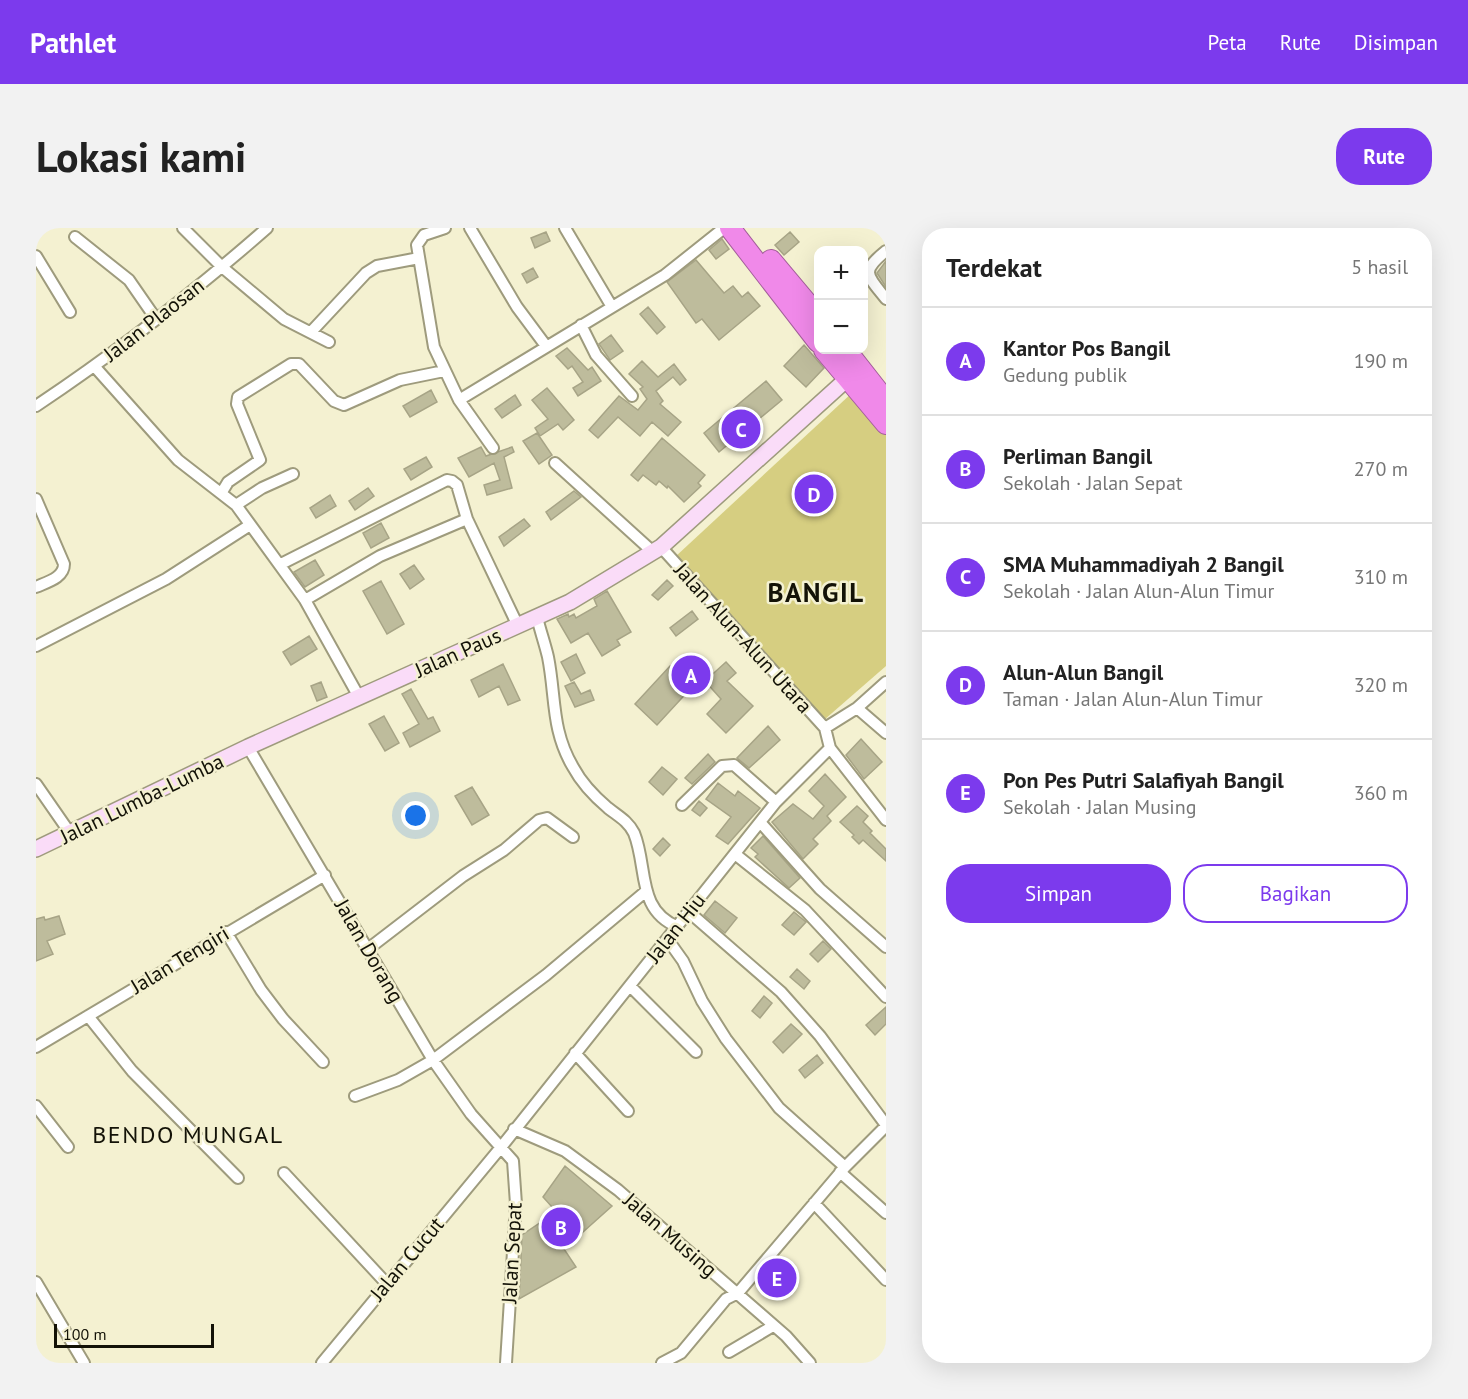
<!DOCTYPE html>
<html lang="id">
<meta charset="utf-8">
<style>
body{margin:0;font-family:"PT Sans",sans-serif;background:#f2f2f2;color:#222}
.controls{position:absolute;right:18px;top:18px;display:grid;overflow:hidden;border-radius:12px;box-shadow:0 6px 24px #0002}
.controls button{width:54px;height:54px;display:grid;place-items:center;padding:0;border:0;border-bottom:2px solid #e0e0e0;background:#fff;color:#222;font:30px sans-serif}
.scale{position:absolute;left:18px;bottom:15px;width:160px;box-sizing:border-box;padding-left:6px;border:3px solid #131207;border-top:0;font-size:16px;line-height:21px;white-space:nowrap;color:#131207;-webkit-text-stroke:4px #f4f1d1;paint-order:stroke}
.you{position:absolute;left:380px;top:588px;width:21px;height:21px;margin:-15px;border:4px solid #fff;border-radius:50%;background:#1a73e8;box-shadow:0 0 0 9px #1a73e833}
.badge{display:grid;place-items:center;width:39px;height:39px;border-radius:50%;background:#7c3aed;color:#fff;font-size:20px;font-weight:700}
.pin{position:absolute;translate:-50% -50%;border:3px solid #fff;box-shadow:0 2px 6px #0006}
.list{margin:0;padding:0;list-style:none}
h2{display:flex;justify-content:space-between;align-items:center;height:78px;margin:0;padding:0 24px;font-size:26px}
h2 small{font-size:20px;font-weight:400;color:#767676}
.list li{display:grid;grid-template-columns:39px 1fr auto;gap:18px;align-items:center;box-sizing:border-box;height:108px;padding:0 24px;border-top:2px solid #e0e0e0}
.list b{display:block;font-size:22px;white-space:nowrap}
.list p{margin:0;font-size:20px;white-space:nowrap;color:#767676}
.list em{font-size:20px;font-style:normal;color:#767676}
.actions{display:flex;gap:12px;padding:18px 24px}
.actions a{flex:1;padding:14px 0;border:2px solid #7c3aed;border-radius:24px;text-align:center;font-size:21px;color:#7c3aed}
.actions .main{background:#7c3aed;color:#fff}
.map{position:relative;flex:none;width:850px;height:1135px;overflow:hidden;border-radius:24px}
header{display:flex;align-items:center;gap:36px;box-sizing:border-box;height:84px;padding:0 30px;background:#7c3aed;color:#fff}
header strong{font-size:28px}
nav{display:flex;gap:33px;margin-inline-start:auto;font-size:21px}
.intro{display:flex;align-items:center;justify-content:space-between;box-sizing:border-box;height:144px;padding:0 36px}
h1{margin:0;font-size:42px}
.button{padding:15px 27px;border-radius:24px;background:#7c3aed;color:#fff;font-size:21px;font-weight:700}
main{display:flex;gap:36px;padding:0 36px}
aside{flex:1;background:#fff;border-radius:24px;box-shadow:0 6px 24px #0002}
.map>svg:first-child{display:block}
</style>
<header>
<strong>Pathlet</strong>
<nav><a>Peta</a><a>Rute</a><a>Disimpan</a></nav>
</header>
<div class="intro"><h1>Lokasi kami</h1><a class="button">Rute</a></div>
<main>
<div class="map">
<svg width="850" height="1135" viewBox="0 0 850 1135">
<rect width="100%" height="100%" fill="#f4f1d1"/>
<path fill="#d6ce81" d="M817 164 850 204V438L788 492 639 329Z"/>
<path fill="#bebc9c" stroke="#a7a486" stroke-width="1.5" d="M510 4 514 13 499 20 495 10Z
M754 4 763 14 748 27 739 17Z
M686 11 693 21 680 31 673 22Z
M660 32 688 65 697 58 706 69 712 64 724 78 683 112 666 91 660 95 631 54Z
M850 33V59L841 45Z
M497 40 502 49 491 55 486 46Z
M612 79 629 99 621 106 604 86Z
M575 107 587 123 574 132 563 116Z
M768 117 788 140 770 159 748 138Z
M531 120 552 142 556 139 565 153 542 168 537 160 547 154 536 138 532 141 520 128Z
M606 133 622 149 638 136 650 152 644 157 637 149 620 163 627 173 624 176 645 194 632 208 616 194 604 208 582 189 562 210 553 202 583 168 602 182 611 171 604 161 607 159 593 146Z
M730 153 746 172 683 224 668 205Z
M511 160 538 192 527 202 522 196 504 208 499 200 512 191 496 172Z
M395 162 401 174 374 189 367 178Z
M479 167 485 177 466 190 459 181Z
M501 205 516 227 503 236 487 213Z
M626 210 669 247 662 255 665 258 648 274 632 258 631 260 623 253 620 257 607 247 602 253 595 247Z
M445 219 450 228 476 219 478 224 468 229 476 260 451 267 448 257 464 252 458 235 433 249 422 230Z
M390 229 396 239 375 252 368 241Z
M332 260 338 268 319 282 313 273Z
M538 263 545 269 515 292 510 284Z
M294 267 300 278 280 290 274 280Z
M488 291 494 298 468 318 463 309Z
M345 295 353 310 335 320 327 305Z
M279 332 288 347 269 359 258 344Z
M378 337 388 351 374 361 364 346Z
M631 352 637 358 622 372 616 367Z
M345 353 368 396 351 406 327 363Z
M571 363 595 404 581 412 584 417 566 428 552 405 535 415 521 391 532 386 533 389 538 386 540 390 561 378 558 371Z
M656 383 662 391 640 408 634 400Z
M273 408 281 421 255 437 247 424Z
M540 426 549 445 535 453 525 434Z
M690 434 700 445 691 453 717 478 690 505 671 486 685 471 669 453Z
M467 436 484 472 472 477 463 458 443 469 435 452Z
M634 438 656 459 621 497 599 476Z
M285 454 291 469 281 473 275 458Z
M538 454 545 466 554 462 558 472 539 479 529 458Z
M375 461 392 491 397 489 404 503 374 519 367 505 383 496 366 466Z
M348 488 363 515 349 523 333 496Z
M732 498 744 512 713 540 701 530Z
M825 511 846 534 828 551 810 527Z
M672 526 679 534 656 556 649 550Z
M626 539 641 551 627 567 613 554Z
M789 546 810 569 791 588 795 593 777 611 782 616 767 631 736 594 757 576 777 591 788 578 773 563Z
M682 555 699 568 702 563 724 580 692 616 680 608 695 589 670 571Z
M436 559 453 587 436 597 419 568Z
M663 573 671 580 664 588 656 582Z
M821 578 832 588 827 594 836 603 834 605 850 621V633L827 612 823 616 816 609 818 607 804 594Z
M727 608 764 650 753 660 719 629 722 626 715 620Z
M627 610 634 617 624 628 617 621Z
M679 673 701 690 689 705 668 687Z
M758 684 770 694 758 707 746 697Z
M23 688 29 706 11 713 17 726 0 733V691L8 689 9 692Z
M787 713 795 721 782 734 774 726Z
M761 741 774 753 768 761 754 749Z
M728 768 736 775 724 790 716 783Z
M850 779V796L839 807 830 797Z
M755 796 766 806 747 825 737 814Z
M781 827 787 835 769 850 763 842Z
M529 938 576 978 528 1021 540 1039 483 1071 486 1007 508 992 517 980 507 969Z"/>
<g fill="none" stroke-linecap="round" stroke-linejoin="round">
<defs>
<path id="street" d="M147 0 186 39 248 91 293 114
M409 0 388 7 381 17 398 119 423 172 457 220
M434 0 481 79 510 118
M529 0 576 79
M39 9 93 52 120 91
M850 23C824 44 831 47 850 71
M0 28 34 84
M545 97 560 127 596 168
M275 104 330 45 341 38 383 30
M59 139 142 232 200 277 269 372 323 469
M423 172 629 47 688 0
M0 178C81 124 158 64 231 0
M519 235 617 324
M186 264 192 254 224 232 201 176 202 169 255 136H263L298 173 308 177 364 152 408 143
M0 271 28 336C28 350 11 354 0 359
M200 277 226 260 257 246
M625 319 789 500
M245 336 411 252 416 253 421 257 431 291 482 398
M269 372 344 328 431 291
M501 389C504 402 509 416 512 429 520 469 515 502 537 539 545 554 559 569 572 580 582 588 592 593 598 605 612 639 600 682 642 699
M0 418 130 351 214 297
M821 480 850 505
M789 500 821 480 850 454
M212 519 397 832 435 886 477 933 480 976 470 1135
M794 520 850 592
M0 556 34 605
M646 577 686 538 698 537 740 574
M724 594 784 661 850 719
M699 626 769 682 850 769
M653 684 745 764 784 808 850 897
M190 704 225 762 247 791 287 834
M632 712 647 733 666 773 690 811 743 880 809 939
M332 721 427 648 468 622 503 592 511 590 537 609
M594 758 660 824
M52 788 96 843 202 950
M0 819 289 647
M539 825 592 883
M319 868 362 852 397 832 510 747 609 664
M0 878 32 919
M478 901 529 923 582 962 750 1108 774 1135
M804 944 850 985
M248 945 351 1056
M778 975 850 1052
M0 1054 48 1135
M693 1124 737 1098
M286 1135 466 918 740 574 794 520 789 500
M626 1135 645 1125 690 1071 702 1065 809 939 850 898"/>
<path id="secondary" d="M0 621 212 519 534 374 625 319 811 151"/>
<path id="highway" d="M694 0 782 114
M735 32 782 88
M788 122 850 196
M810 122 850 173"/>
</defs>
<use href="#street" stroke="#9e9b7d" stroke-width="14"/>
<use href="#secondary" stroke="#9e9b7d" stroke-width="18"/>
<use href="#highway" stroke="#a35f9a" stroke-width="22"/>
<use href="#street" stroke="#fff" stroke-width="10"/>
<use href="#secondary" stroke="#fadcf8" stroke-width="15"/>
<use href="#highway" stroke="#f089e9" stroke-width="20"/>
</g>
<g text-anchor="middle" stroke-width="5" stroke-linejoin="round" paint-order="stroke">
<g font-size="21" fill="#131207" stroke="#f4f1d1">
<text transform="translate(118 92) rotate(-38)" y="7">Jalan Plaosan</text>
<text transform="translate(707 410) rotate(48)" y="7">Jalan Alun-Alun Utara</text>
<text transform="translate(422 425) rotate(-24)" y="7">Jalan Paus</text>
<text transform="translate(106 571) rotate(-26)" y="7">Jalan Lumba-Lumba</text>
<text transform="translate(640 700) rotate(-52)" y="7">Jalan Hiu</text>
<text transform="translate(333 723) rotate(60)" y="7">Jalan Dorang</text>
<text transform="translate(144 732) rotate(-31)" y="7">Jalan Tengiri</text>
<text transform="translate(634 1007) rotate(41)" y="7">Jalan Musing</text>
<text transform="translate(476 1025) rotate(-87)" y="7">Jalan Sepat</text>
<text transform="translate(371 1031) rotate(-50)" y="7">Jalan Cucut</text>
</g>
<g font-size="24" letter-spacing="1.5" fill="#131207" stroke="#f4f1d1">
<text x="152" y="915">BENDO MUNGAL</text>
</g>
<g font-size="27" font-weight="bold" letter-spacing="1.5" fill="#131207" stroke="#f4f1d1">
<text x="780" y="374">BANGIL</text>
</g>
</g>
</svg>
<div class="controls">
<button>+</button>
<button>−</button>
</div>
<div class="scale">100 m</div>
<div class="you"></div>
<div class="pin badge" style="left:655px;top:447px">A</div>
<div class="pin badge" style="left:525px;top:999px">B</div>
<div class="pin badge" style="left:705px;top:201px">C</div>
<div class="pin badge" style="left:778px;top:266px">D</div>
<div class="pin badge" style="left:741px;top:1050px">E</div>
</div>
<aside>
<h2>Terdekat<small>5 hasil</small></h2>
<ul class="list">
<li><span class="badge">A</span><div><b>Kantor Pos Bangil</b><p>Gedung publik</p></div><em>190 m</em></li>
<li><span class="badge">B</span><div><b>Perliman Bangil</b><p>Sekolah · Jalan Sepat</p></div><em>270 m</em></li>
<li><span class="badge">C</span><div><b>SMA Muhammadiyah 2 Bangil</b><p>Sekolah · Jalan Alun-Alun Timur</p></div><em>310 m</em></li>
<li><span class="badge">D</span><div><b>Alun-Alun Bangil</b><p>Taman · Jalan Alun-Alun Timur</p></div><em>320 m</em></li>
<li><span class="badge">E</span><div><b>Pon Pes Putri Salafiyah Bangil</b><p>Sekolah · Jalan Musing</p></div><em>360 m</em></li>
</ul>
<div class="actions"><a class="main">Simpan</a><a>Bagikan</a></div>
</aside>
</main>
